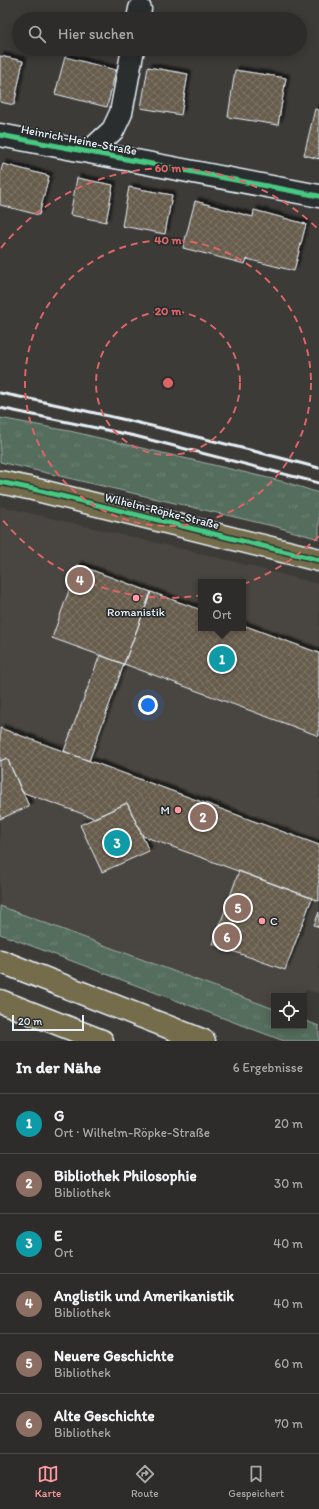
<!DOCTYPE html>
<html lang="de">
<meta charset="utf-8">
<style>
body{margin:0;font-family:Itim,sans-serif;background:#393836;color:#f1f3f6}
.controls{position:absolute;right:12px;bottom:12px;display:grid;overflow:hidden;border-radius:0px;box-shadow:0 2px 10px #0003}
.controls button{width:36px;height:36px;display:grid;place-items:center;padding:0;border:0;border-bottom:1px solid #484847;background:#2d2c2a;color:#f1f3f6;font:20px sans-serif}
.scale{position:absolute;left:12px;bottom:10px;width:72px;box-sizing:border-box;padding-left:4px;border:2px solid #e8f1f8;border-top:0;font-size:11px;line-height:14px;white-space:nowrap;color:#e8f1f8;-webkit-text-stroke:3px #2a2d2e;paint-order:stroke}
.you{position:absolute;left:148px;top:705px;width:14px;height:14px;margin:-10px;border:3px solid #fff;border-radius:50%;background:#1a73e8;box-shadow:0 0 0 6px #1a73e833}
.badge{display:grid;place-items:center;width:26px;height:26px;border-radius:50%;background:#ff9aa2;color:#fff;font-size:13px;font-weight:700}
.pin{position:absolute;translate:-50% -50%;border:2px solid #fff;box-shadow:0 1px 4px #0006}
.popup{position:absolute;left:198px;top:579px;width:48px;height:52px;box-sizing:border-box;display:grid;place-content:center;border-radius:0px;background:#2d2c2a;filter:drop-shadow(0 1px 3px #0005);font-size:13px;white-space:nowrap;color:#a7a7a8}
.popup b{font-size:15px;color:#f1f3f6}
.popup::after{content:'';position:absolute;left:50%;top:100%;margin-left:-8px;border:8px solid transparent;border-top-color:#2d2c2a}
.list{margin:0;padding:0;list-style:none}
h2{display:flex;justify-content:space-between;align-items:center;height:52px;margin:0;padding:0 16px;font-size:17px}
h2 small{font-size:13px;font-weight:400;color:#a7a7a8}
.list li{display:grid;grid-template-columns:26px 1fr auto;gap:12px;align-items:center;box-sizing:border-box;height:60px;padding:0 16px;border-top:1px solid #484847}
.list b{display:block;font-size:15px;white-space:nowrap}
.list p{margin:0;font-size:13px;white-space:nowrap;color:#a7a7a8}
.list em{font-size:13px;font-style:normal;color:#a7a7a8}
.icon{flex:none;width:22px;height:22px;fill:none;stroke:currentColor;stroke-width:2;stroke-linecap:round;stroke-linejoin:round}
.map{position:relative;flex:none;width:319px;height:1041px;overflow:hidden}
.search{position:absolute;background:#2d2c2a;box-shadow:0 2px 10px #0003;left:12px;right:12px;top:12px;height:44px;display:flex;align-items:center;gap:10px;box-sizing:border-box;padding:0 14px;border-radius:22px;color:#a7a7a8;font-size:15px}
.sheet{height:412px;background:#2d2c2a}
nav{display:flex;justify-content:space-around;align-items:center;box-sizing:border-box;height:56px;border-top:1px solid #484847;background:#2d2c2a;font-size:11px;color:#a7a7a8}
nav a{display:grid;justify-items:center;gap:2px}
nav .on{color:#ff9aa2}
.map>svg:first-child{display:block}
</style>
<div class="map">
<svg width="319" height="1041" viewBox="0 0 319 1041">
<defs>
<pattern id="grass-tufts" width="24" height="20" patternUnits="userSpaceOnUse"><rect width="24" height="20" fill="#546d5b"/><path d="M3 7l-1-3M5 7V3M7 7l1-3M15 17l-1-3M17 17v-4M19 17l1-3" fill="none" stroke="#6d8273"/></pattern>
<pattern id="building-cross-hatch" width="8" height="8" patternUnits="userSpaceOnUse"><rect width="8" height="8" fill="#675d4e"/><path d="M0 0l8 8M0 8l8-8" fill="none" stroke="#7d7568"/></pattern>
<filter id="shadow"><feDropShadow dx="3.5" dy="-3.5" stdDeviation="1" flood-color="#0009"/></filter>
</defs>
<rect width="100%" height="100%" fill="#3c3b38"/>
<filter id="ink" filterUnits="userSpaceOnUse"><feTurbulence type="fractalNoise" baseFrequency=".025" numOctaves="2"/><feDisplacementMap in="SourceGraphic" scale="8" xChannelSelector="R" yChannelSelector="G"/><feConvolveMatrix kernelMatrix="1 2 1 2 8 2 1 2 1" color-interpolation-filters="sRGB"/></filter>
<g filter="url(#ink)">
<path fill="#49453f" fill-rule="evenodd" d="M0 506 208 555 319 584V994L306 990 304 996H274V1023L0 917ZM201 582H243V628H201Z"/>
<path fill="url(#grass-tufts)" stroke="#9eafaa" d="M0 418 74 432 285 482 319 493V539L277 527 0 462Z
M0 906 274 1009V1026H304V1020L319 1026V1041H284L0 934Z"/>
<path fill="url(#building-cross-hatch)" stroke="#e8f1f8" filter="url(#shadow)" d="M0 56 23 61 14 105 0 102Z
M65 57 116 70 107 107 55 94Z
M148 67 188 74 181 115 141 108Z
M235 70 286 78 278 125 228 117Z
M315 109 319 110V159L304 155Z
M3 164 49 176 39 215 0 205V174Z
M77 178 113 185 106 222 70 215Z
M129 187 172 195 165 234 122 226Z
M195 201 253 217 254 210 306 224 294 271 247 259 245 264 183 248Z
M78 565 151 592 124 664 52 638Z
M151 592 201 610V628H243V625L319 653V736L124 664Z
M100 655 124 664 89 761 64 751Z
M0 728 319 845V901L143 836 127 803 94 818 22 792 7 758 0 761Z
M7 758 29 806 0 819V761Z
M127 803 149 851 102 872 80 825Z
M239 871 312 898 285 970 213 944Z
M319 912V927L314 925Z"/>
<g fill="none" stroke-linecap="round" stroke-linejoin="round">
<defs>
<path id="minor" d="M138 19 140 9
M0 135 319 196
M89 152 113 130 121 113 133 49"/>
<path id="major" d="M0 482 33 489 319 560"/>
<path id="highway" d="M0 961 204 1041
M0 1001 102 1041"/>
</defs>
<use href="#minor" stroke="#e8f1f8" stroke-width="25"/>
<use href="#major" stroke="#e8f1f8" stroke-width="25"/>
<use href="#highway" stroke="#e8f1f8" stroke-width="25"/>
<use href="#minor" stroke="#2a2d2e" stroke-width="22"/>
<use href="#major" stroke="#746c4b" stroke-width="22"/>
<use href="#highway" stroke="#746c4b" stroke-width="22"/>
<path stroke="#e8f1f8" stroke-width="3" d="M0 393C107 414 213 440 319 468
M0 408 135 436 319 483"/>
<defs>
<path id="cycleway" d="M0 135 319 196
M0 482 33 489 319 560"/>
</defs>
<use href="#cycleway" stroke="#2a2d2e" stroke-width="8"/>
<use href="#cycleway" stroke="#46c982" stroke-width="5"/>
</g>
</g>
<g fill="none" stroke="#db6466" stroke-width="2" stroke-dasharray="7 5">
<circle cx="168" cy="383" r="72"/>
<circle cx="168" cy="383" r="143"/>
<path d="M319 536A215 215 0 0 1 1 518M1 248A215 215 0 0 1 319 230"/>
</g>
<g fill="#ff9aa2" stroke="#2a2d2e" stroke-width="1.5">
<circle cx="136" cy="598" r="4"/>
<circle cx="178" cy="810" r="4"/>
<circle cx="262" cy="921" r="4"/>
</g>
<g text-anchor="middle" stroke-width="3.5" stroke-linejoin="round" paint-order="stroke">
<g font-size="12" fill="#e8f1f8" stroke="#2a2d2e">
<text transform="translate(79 140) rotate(11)" y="4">Heinrich-Heine-Straße</text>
<text transform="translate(162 511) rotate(14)" y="4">Wilhelm-Röpke-Straße</text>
</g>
<g font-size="12" fill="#e8f1f8" stroke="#2a2d2e">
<text x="136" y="616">Romanistik</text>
<text x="170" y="814" text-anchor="end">M</text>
<text x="270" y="925" text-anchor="start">C</text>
</g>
</g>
<circle cx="168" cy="383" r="6" fill="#db6466" stroke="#2a2d2e" stroke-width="2"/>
<g font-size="12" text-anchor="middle" font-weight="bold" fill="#db6466" stroke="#2a2d2e" stroke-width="3.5" stroke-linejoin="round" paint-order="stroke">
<text x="168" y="172">60 m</text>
<text x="168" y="244">40 m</text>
<text x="168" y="315">20 m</text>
</g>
</svg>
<div class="controls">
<button><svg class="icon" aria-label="locate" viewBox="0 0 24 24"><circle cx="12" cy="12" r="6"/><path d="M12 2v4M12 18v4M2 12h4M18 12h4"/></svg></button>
</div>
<div class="scale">20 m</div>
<div class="you"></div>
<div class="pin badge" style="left:222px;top:659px;background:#0f9aa8">1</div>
<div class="popup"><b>G</b>Ort</div>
<div class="pin badge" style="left:203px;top:817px;background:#8d6e63">2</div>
<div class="pin badge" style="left:117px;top:843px;background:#0f9aa8">3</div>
<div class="pin badge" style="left:80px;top:580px;background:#8d6e63">4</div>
<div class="pin badge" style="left:238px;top:908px;background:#8d6e63">5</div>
<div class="pin badge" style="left:227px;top:937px;background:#8d6e63">6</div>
<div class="search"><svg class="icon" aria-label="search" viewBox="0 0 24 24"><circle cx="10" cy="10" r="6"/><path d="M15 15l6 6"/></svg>Hier suchen</div>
</div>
<section class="sheet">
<h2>In der Nähe<small>6 Ergebnisse</small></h2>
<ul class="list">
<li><span class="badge" style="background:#0f9aa8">1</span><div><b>G</b><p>Ort · Wilhelm-Röpke-Straße</p></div><em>20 m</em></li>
<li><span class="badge" style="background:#8d6e63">2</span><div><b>Bibliothek Philosophie</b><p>Bibliothek</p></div><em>30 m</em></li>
<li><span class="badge" style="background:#0f9aa8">3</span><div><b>E</b><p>Ort</p></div><em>40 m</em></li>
<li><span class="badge" style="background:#8d6e63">4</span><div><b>Anglistik und Amerikanistik</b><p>Bibliothek</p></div><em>40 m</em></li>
<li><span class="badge" style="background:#8d6e63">5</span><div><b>Neuere Geschichte</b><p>Bibliothek</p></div><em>60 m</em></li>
<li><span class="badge" style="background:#8d6e63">6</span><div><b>Alte Geschichte</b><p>Bibliothek</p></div><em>70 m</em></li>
</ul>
</section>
<nav>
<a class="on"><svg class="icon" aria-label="map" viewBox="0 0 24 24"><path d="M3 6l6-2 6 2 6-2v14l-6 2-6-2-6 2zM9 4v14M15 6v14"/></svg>Karte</a>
<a><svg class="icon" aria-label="directions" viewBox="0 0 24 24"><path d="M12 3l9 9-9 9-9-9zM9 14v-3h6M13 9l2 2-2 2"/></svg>Route</a>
<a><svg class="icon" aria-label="saved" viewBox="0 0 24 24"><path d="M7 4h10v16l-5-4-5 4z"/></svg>Gespeichert</a>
</nav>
